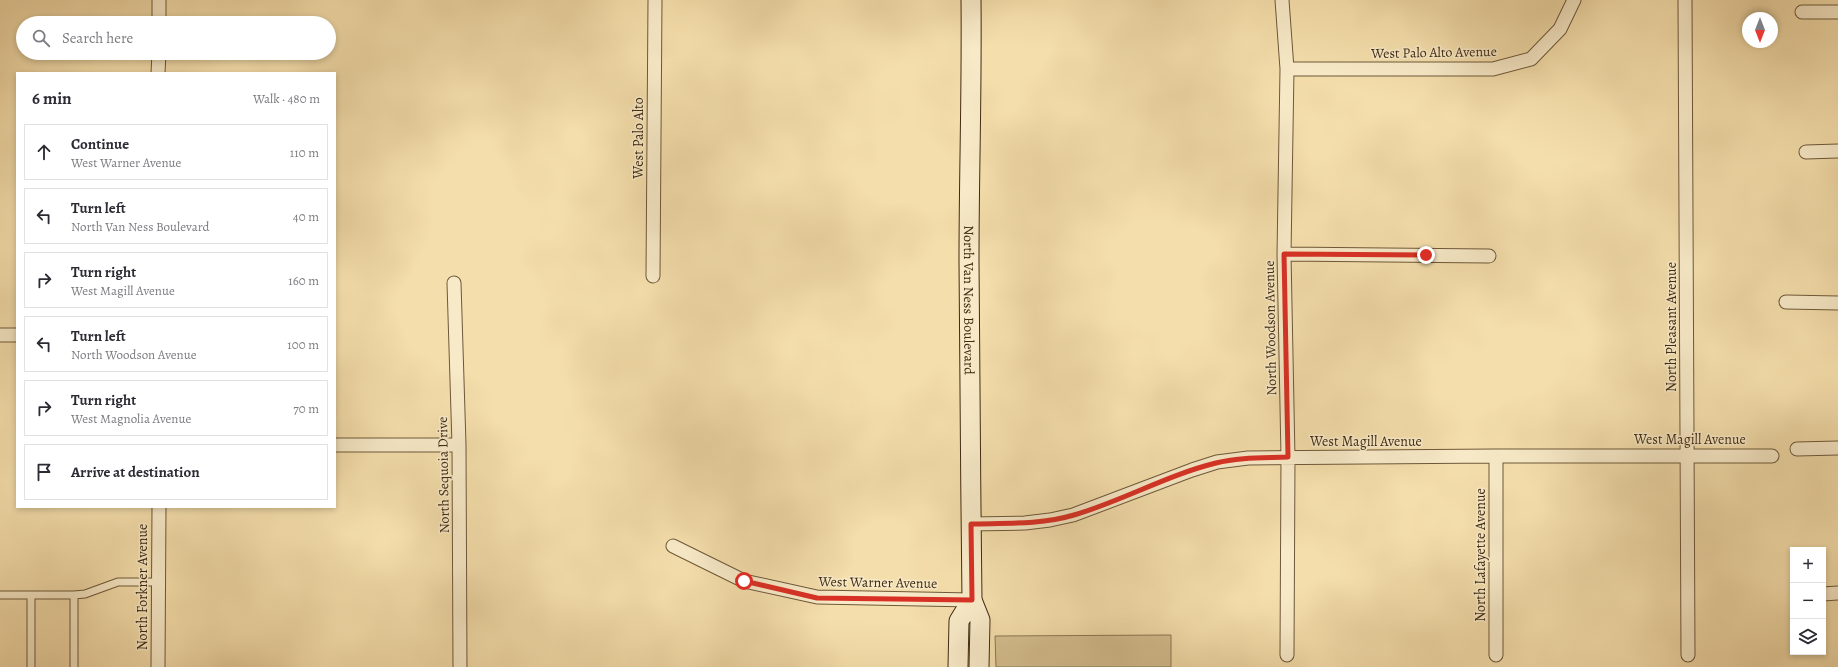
<!DOCTYPE html>
<meta charset="utf-8">
<style>
body{margin:0;font-family:Alegreya,serif;background:#f7f7f7;color:#2b2b33}
.controls{position:absolute;right:12px;bottom:12px;display:grid;overflow:hidden;border-radius:0px;box-shadow:0 2px 6px #0003}
.controls button{width:36px;height:36px;display:grid;place-items:center;padding:0;border:0;border-bottom:1px solid #e1e1e2;background:#fff;color:#2b2b33;font:20px sans-serif}
.compass{position:absolute;left:1742px;top:12px;width:36px;height:36px;border-radius:50%;background:#fff;box-shadow:0 2px 6px #0003;rotate:180deg}
.stop{position:absolute;width:12px;height:12px;margin:-9px;border:3px solid #d93025;border-radius:50%;background:#fff}
.stop.end{background:#d93025;border-color:#fff;box-shadow:0 1px 4px #0008}
.list{margin:0;padding:0;list-style:none}
h2{display:flex;justify-content:space-between;align-items:center;height:52px;margin:0;padding:0 16px;font-size:17px}
h2 small{font-size:13px;font-weight:400;color:#7c7c81}
.list li{display:grid;grid-template-columns:26px 1fr auto;gap:12px;align-items:center;box-sizing:border-box;height:56px;margin:0 8px 8px;padding:0 8px;border:1px solid #e1e1e2;border-radius:0px}
.list b{display:block;font-size:15px;white-space:nowrap}
.list p{margin:0;font-size:13px;white-space:nowrap;color:#7c7c81}
.list em{font-size:13px;font-style:normal;color:#7c7c81}
.icon{flex:none;width:22px;height:22px;fill:none;stroke:currentColor;stroke-width:2;stroke-linecap:round;stroke-linejoin:round}
.map{position:relative;flex:none;width:1838px;height:667px;overflow:hidden}
.search{position:absolute;background:#fff;box-shadow:0 2px 6px #0003;left:16px;top:16px;width:320px;height:44px;display:flex;align-items:center;gap:10px;box-sizing:border-box;padding:0 14px;border-radius:22px;color:#7c7c81;font-size:15px}
.panel{position:absolute;background:#fff;box-shadow:0 2px 6px #0003;left:16px;top:72px;width:320px;height:436px;border-radius:0px}
.map>svg:first-child{display:block}
</style>
<div class="map">
<svg width="1838" height="667" viewBox="0 0 1838 667">
<rect width="100%" height="100%" fill="#f4deab"/>
<filter id="stains"><feTurbulence type="fractalNoise" baseFrequency=".005" numOctaves="4"/><feColorMatrix values="0 0 0 0 .2 0 0 0 0 .09 0 0 0 0 .02 0 0 0 .5 -.17"/></filter>
<radialGradient id="worn" r=".72"><stop offset=".6" stop-color="#630" stop-opacity="0"/><stop offset="1" stop-color="#630" stop-opacity=".3"/></radialGradient>
<path fill="#d5c091" stroke="#8a7652" d="M1171 635V667H996L995 636Z"/>
<g fill="none" stroke-linecap="round" stroke-linejoin="round">
<defs>
<path id="lane" d="M0 595H74L85 594 118 582H157
M31 595V667
M74 595V667"/>
<path id="street" d="M1282 0 1287 69 1284 254 1288 457 1287 655
M1685 0 1688 655
M1802 12H1838
M159 23V0
M1287 69H1493L1531 59 1560 29 1574 0
M158 73 159 53
M1806 152 1838 151
M1284 254 1489 256
M653 276 655 0
M454 283 459 445 460 667
M1786 302 1838 303
M0 335H17
M335 445H459
M1797 449 1838 448
M971 524 1025 523 1050 520 1073 515 1192 470 1217 462 1248 458 1496 456H1772
M673 546 744 581 817 597 972 600
M1823 594 1838 593
M1496 655V456
M158 667 159 507"/>
<g id="secondary">
<path id="s1" d="M971 0C972 87 969 174 969 261 969 374 971 487 972 600L980 620 979 667"/>
<path d="M958 667 959 621 972 600"/>
</g>
</defs>
<use href="#lane" stroke="#6d5839" stroke-width="9"/>
<use href="#street" stroke="#6d5839" stroke-width="15"/>
<use href="#secondary" stroke="#402b13" stroke-width="21"/>
<use href="#lane" stroke="#f8eac8" stroke-width="7"/>
<use href="#street" stroke="#f8eac8" stroke-width="13"/>
<use href="#secondary" stroke="#f8eac8" stroke-width="19"/>
</g>
<g fill="none" stroke-linecap="round" stroke-linejoin="round">
<path stroke="#d93025" stroke-width="5" d="M744 581 817 598 972 600 971 524C1005 523 1040 525 1074 515 1122 501 1167 475 1216 463 1239 457 1264 458 1288 457L1284 254 1426 255"/>
</g>
<g text-anchor="middle" stroke-width="3" stroke-linejoin="round" paint-order="stroke">
<g font-size="14" fill="#402b13" stroke="#f8eac8">
<text transform="translate(1434 52) rotate(-1)" y="5">West Palo Alto Avenue</text>
<text transform="translate(638 138) rotate(-90)" y="5">West Palo Alto</text>
<text dy="5" stroke="none"><textPath href="#s1" startOffset="300">North Van Ness Boulevard</textPath></text>
<text transform="translate(1671 327) rotate(-90)" y="5">North Pleasant Avenue</text>
<text transform="translate(1270 328) rotate(-91)" y="5">North Woodson Avenue</text>
<text x="1690" y="444">West Magill Avenue</text>
<text x="1366" y="446">West Magill Avenue</text>
<text transform="translate(443 475) rotate(-91)" y="5">North Sequoia Drive</text>
<text transform="translate(1480 555) rotate(-90)" y="5">North Lafayette Avenue</text>
<text transform="translate(878 582) rotate(1)" y="5">West Warner Avenue</text>
<text transform="translate(142 587) rotate(-90)" y="5">North Forkner Avenue</text>
</g>
</g>
<rect width="100%" height="100%" filter="url(#stains)"/>
<rect width="100%" height="100%" fill="url(#worn)"/>
</svg>
<div class="controls">
<button>+</button>
<button>−</button>
<button><svg class="icon" aria-label="layers" viewBox="0 0 24 24"><path d="M12 4l9 5-9 5-9-5zM3 14l9 5 9-5"/></svg></button>
</div>
<svg class="compass" viewBox="-18 -18 36 36"><path d="M0-13l5 13h-10z" fill="#e53935"/><path d="M0 13l5-13h-10z" fill="#7c7c81"/></svg>
<div class="stop" style="left:744px;top:581px"></div>
<div class="stop end" style="left:1426px;top:255px"></div>
<div class="search"><svg class="icon" aria-label="search" viewBox="0 0 24 24"><circle cx="10" cy="10" r="6"/><path d="M15 15l6 6"/></svg>Search here</div>
<section class="panel">
<h2>6 min<small>Walk · 480 m</small></h2>
<ul class="list">
<li><svg class="icon" aria-label="ahead" viewBox="0 0 24 24"><path d="M12 20V5M6 11l6-6 6 6"/></svg><div><b>Continue</b><p>West Warner Avenue</p></div><em>110 m</em></li>
<li><svg class="icon" aria-label="left" viewBox="0 0 24 24"><path d="M17 20v-9H6M10 6l-5 5 5 5"/></svg><div><b>Turn left</b><p>North Van Ness Boulevard</p></div><em>40 m</em></li>
<li><svg class="icon" aria-label="right" viewBox="0 0 24 24"><path d="M7 20v-9h11M14 6l5 5-5 5"/></svg><div><b>Turn right</b><p>West Magill Avenue</p></div><em>160 m</em></li>
<li><svg class="icon" aria-label="left" viewBox="0 0 24 24"><path d="M17 20v-9H6M10 6l-5 5 5 5"/></svg><div><b>Turn left</b><p>North Woodson Avenue</p></div><em>100 m</em></li>
<li><svg class="icon" aria-label="right" viewBox="0 0 24 24"><path d="M7 20v-9h11M14 6l5 5-5 5"/></svg><div><b>Turn right</b><p>West Magnolia Avenue</p></div><em>70 m</em></li>
<li><svg class="icon" aria-label="arrive" viewBox="0 0 24 24"><path d="M6 21V4h12l-3 4 3 4H6"/></svg><div><b>Arrive at destination</b></div></li>
</ul>
</section>
</div>
